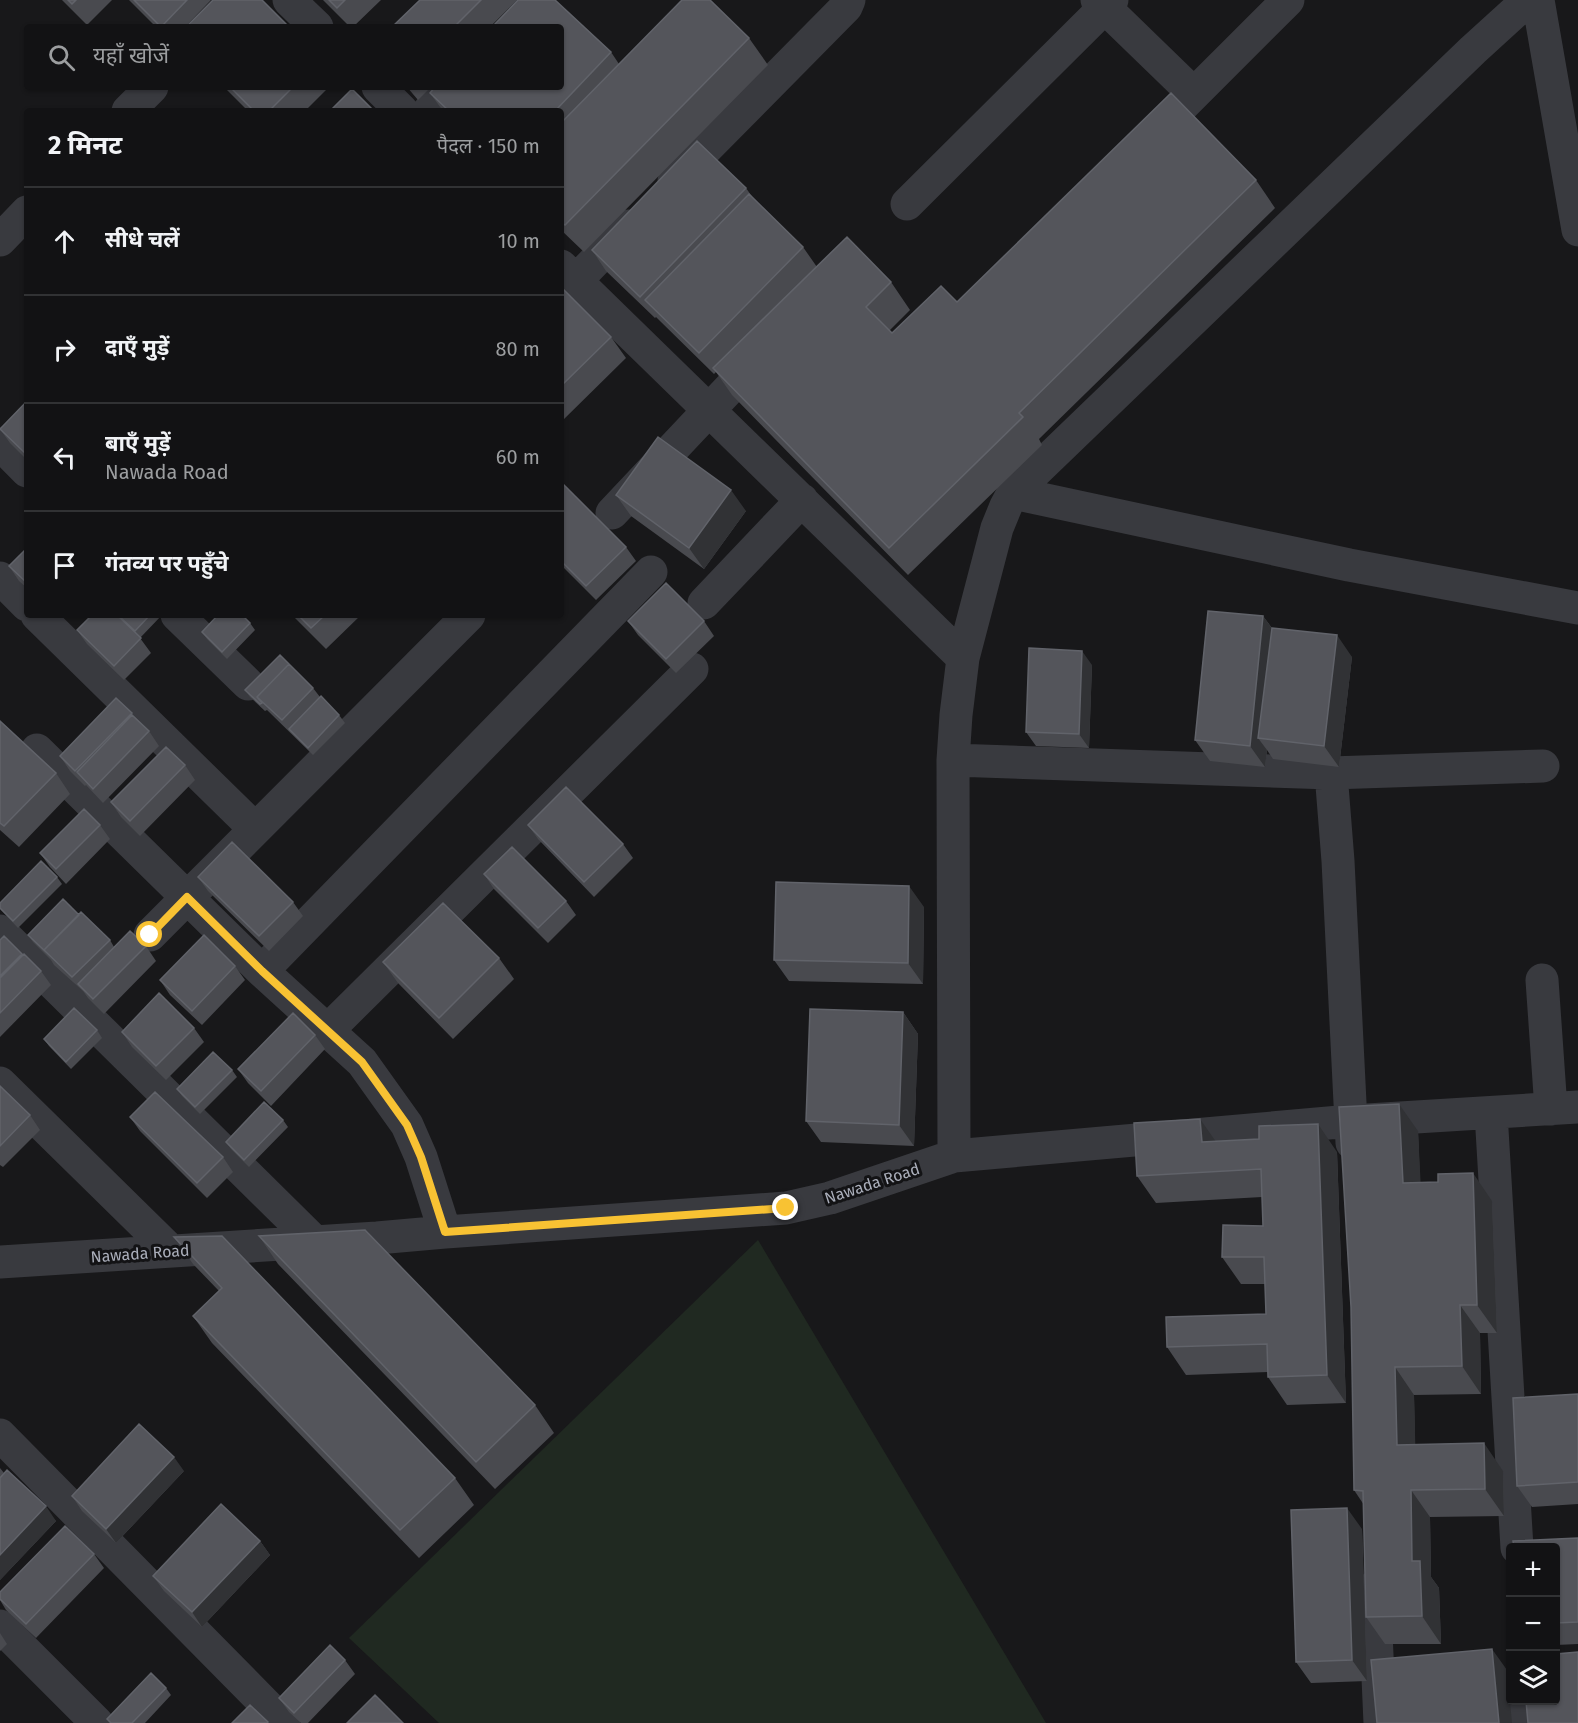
<!DOCTYPE html>
<html lang="hi">
<meta charset="utf-8">
<style>
body{margin:0;font-family:"Fira Sans","Noto Sans Devanagari",sans-serif;background:#1f2022;color:#f1f3f6}
.controls{position:absolute;right:18px;bottom:18px;display:grid;overflow:hidden;border-radius:6px;box-shadow:0 2px 4px #0004}
.controls button{width:54px;height:54px;display:grid;place-items:center;padding:0;border:0;border-bottom:2px solid #313234;background:#121214;color:#f1f3f6;font:30px sans-serif}
.stop{position:absolute;width:18px;height:18px;margin:-14px;border:4px solid #f8c233;border-radius:50%;background:#fff}
.stop.end{background:#f8c233;border-color:#fff;box-shadow:0 2px 6px #0008}
.list{margin:0;padding:0;list-style:none}
h2{display:flex;justify-content:space-between;align-items:center;height:78px;margin:0;padding:0 24px;font-size:26px}
h2 small{font-size:20px;font-weight:400;color:#9c9ea0}
.list li{display:grid;grid-template-columns:39px 1fr auto;gap:18px;align-items:center;box-sizing:border-box;height:108px;padding:0 24px;border-top:2px solid #313234}
.list b{display:block;font-size:22px;white-space:nowrap}
.list p{margin:0;font-size:20px;white-space:nowrap;color:#9c9ea0}
.list em{font-size:20px;font-style:normal;color:#9c9ea0}
.icon{flex:none;width:33px;height:33px;fill:none;stroke:currentColor;stroke-width:2;stroke-linecap:round;stroke-linejoin:round}
.map{position:relative;flex:none;width:1578px;height:1723px;overflow:hidden}
.search{position:absolute;background:#121214;box-shadow:0 2px 4px #0004;left:24px;top:24px;width:540px;height:66px;display:flex;align-items:center;gap:15px;box-sizing:border-box;padding:0 21px;border-radius:6px;color:#9c9ea0;font-size:22px}
.panel{position:absolute;background:#121214;box-shadow:0 2px 4px #0004;left:24px;top:108px;width:540px;height:510px;border-radius:6px}
.map>svg:first-child{display:block}
</style>
<div class="map">
<svg width="1578" height="1723" viewBox="0 0 1578 1723">
<rect width="100%" height="100%" fill="#18181a"/>
<path fill="#202921" d="M758 1240 1046 1723H439L349 1638Z"/>
<g fill="none" stroke-linecap="round" stroke-linejoin="round">
<path stroke="#393a3f" stroke-width="33" d="M289 0 317 27
M1097 0 1194 94
M1538 0 1578 230
M378 87 402 111
M128 111 152 87
M429 111 452 87
M1152 136 1288 0
M674 181 846 7 849 0
M907 204 1112 0
M0 240 27 212
M561 266 963 658
M561 296 629 226
M0 444 27 471
M1013 493 1349 565 1578 608
M612 513 760 356
M0 578 27 605
M704 603 802 500
M37 615 255 829
M177 615 248 684
M37 750 262 971 362 1062 407 1125 421 1157 445 1232
M953 760 1331 773 1543 766
M1331 773 1338 861 1352 1143
M0 931 315 1242
M150 935 469 615
M262 971 651 572
M1542 980 1551 1109
M327 1031 692 669
M0 1083 171 1251
M1491 1113 1517 1548
M954 1156 953 760 956 715 963 658 997 528 1006 506 1013 493 1473 50 1528 0
M0 1262 377 1238 445 1232 786 1208 830 1198 954 1156 1351 1121 1578 1107
M0 1435 284 1723
M1374 1587 1380 1723
M0 1626 97 1723
M1526 1700 1527 1723"/>
</g>
<path fill="#494a4f" d="M62 0H112L87 25Z
M129 0H211L185 27H156Z
M323 0H381L353 27H350Z
M420 0H517L490 27H392Z
M749 38 768 65 584 252 561 230V111H443L430 93 611 52 619 64Z
M224 87H329L305 111H248Z
M407 87H431L418 100Z
M1256 180 1275 208 1039 439 1042 445 908 575 732 395 716 372 714 374 660 321 656 317 655 318 606 271 592 250 746 188 753 198 803 247 817 267 891 282 910 310 889 331 892 333 957 302Z
M561 287 611 337 626 358 561 422Z
M27 401V460L10 443 0 429Z
M561 482 626 547 636 561 596 600 561 565Z
M616 495 746 511 704 569 631 516Z
M27 548V588L19 581 9 566Z
M92 615H162L140 638 151 653 124 680 87 644 77 630Z
M292 615H361L326 649Z
M1263 616 1272 628 1352 657 1339 767 1273 759 1267 750 1265 767 1210 761 1195 740Z
M628 621H704L714 636 676 673 638 635Z
M250 623 255 630 227 659 207 639 202 632Z
M1092 665 1089 748 1036 746 1026 732Z
M313 688 320 697 339 715 345 723 313 755 267 710 265 711 250 697 245 690Z
M116 698 149 731 159 746 103 803 86 785 85 786 70 771 60 756Z
M0 721 56 773 70 794 19 847 0 830Z
M185 765 195 780 140 836 121 817 111 802Z
M100 825 110 839 66 884 50 867 40 853Z
M528 825 623 844 633 858 594 897 538 839Z
M484 874 566 901 576 915 548 943 494 889Z
M57 877 62 884 18 928 0 909V903Z
M198 877 293 902 303 916 269 951 208 891Z
M924 907 923 984 789 981 774 960Z
M79 915 110 940 114 947 146 946 156 961 104 1014 88 998 83 991 54 965 51 960 33 942 28 935Z
M4 936 22 955 41 971 51 985 0 1037V940Z
M499 958 514 979 453 1039 398 983 383 962Z
M235 966 245 980 202 1025 170 995 160 980Z
M903 1012 918 1034 914 1146 821 1142 806 1121Z
M194 1028 204 1042 166 1080 132 1047 122 1032Z
M97 1030 102 1038 71 1069 49 1046 44 1039Z
M315 1035 325 1049 271 1106 248 1083 238 1069Z
M232 1070 237 1077 200 1114 182 1096 177 1089Z
M0 1086 30 1115 40 1130 3 1167 0 1165Z
M130 1117 223 1157 233 1172 207 1198 140 1131Z
M283 1120 288 1127 249 1167 231 1149 226 1142Z
M1418 1131 1420 1182 1492 1201 1497 1333H1480L1481 1394 1414 1395 1415 1445 1503 1471 1504 1516 1430 1517 1431 1577 1439 1588 1441 1644H1385L1366 1617 1364 1505 1354 1490Z
M1216 1141 1337 1152 1346 1403 1287 1405 1268 1377V1372L1186 1375 1167 1347 1266 1314 1265 1284H1241L1222 1257 1263 1226 1262 1197 1156 1203 1137 1176Z
M259 1236 535 1405 554 1433 495 1489 278 1264Z
M174 1237 455 1478 474 1505 419 1558 212 1343 193 1316 219 1291 193 1264Z
M1578 1394V1504L1532 1507 1517 1486Z
M0 1468 4 1473 56 1521 0 1580Z
M184 1471 116 1543 82 1511 72 1496Z
M1362 1529 1367 1681 1311 1683 1296 1662Z
M1578 1538V1644L1556 1645V1548Z
M260 1541 270 1555 202 1627 164 1591 153 1576Z
M94 1554 104 1568 36 1638 6 1610 0 1600V1592Z
M0 1633 7 1644 0 1651Z
M345 1660 355 1674 308 1723H301L289 1712 279 1698Z
M166 1688 171 1695 145 1723H110L107 1719Z"/>
<path fill="#313235" d="M731 490 746 511 704 569 689 548Z
M1263 616 1278 637 1258 738 1267 750 1265 767 1250 746Z
M1337 635 1352 657 1339 767 1324 746Z
M1082 651 1092 665 1089 748 1079 734Z
M909 886 924 907 923 984 908 963Z
M903 1012 918 1034 914 1146 899 1125Z
M1399 1104 1418 1131 1422 1210 1403 1183Z
M1200 1119 1219 1146 1202 1142Z
M1318 1124 1337 1152 1346 1403 1327 1375Z
M1473 1173 1492 1201 1497 1333 1477 1305Z
M1460 1305 1480 1333 1481 1394 1462 1366Z
M1395 1367 1414 1395 1416 1472 1397 1445Z
M1484 1443 1503 1471 1504 1516 1485 1489Z
M174 1457 184 1471 116 1543 106 1529Z
M1411 1490 1430 1517 1431 1577 1439 1588 1441 1644 1422 1616 1412 1561Z
M46 1506 56 1521 0 1580V1555Z
M1347 1508 1362 1529 1367 1681 1352 1660Z
M260 1541 270 1555 202 1627 192 1612Z
M1492 1649 1507 1670 1512 1723H1499Z"/>
<path fill="#54555b" stroke="#61636a" stroke-width="1.5" d="M68 0H76L72 4Z
M134 0H187L161 27Z
M213 0H262L289 27H186Z
M329 0H345L337 8Z
M420 0H481L454 27H392Z
M518 0H555L611 52 555 111H449L430 93 435 87H561V27H492Z
M682 0H710L749 38 565 225 561 222V123Z
M230 87H293L269 111H254Z
M352 89 374 111H330Z
M1171 93 1256 180 1019 413 1023 417 889 548 713 368 847 237 891 282 866 307 892 333 941 286 957 302Z
M697 141 746 188 640 297 592 250Z
M749 194 803 247 699 353 645 300Z
M561 287 611 337 561 386Z
M27 401V455L0 429Z
M658 437 731 490 689 548 616 495Z
M561 482 626 547 586 586 561 561Z
M27 548V583L9 566Z
M666 583 704 621 666 659 628 621Z
M1208 611 1263 616 1250 746 1195 740Z
M92 615H117L141 638 114 666 77 630Z
M118 615H150L135 631Z
M218 615H242L250 623 222 652 202 632Z
M298 615H325L311 628Z
M1272 628 1337 635 1324 746 1258 738Z
M1029 648 1082 651 1079 734 1026 732Z
M280 655 294 669 289 664 257 697 262 703 260 704 245 690Z
M289 664 313 688 282 720 257 697Z
M321 696 339 715 308 748 289 729Z
M116 698 132 713 75 771 60 756Z
M132 715 149 731 93 789 77 772Z
M0 721 56 773 4 826 0 823Z
M166 747 185 765 130 821 111 802Z
M566 787 623 844 584 882 528 825Z
M84 809 100 825 56 869 40 853Z
M232 842 293 902 259 936 198 877Z
M512 847 566 901 538 928 484 874Z
M41 861 57 877 13 921 0 908V903Z
M776 882 909 886 908 963 774 960Z
M63 899 79 915 44 950 46 952 28 935Z
M443 903 499 958 439 1018 383 962Z
M81 912 110 940 72 977 44 950Z
M130 931 146 946 93 999 78 984Z
M204 935 235 966 192 1011 160 980Z
M4 936 22 954 0 976V940Z
M24 954 41 971 0 1013V978Z
M159 993 194 1028 156 1066 122 1032Z
M74 1008 97 1030 66 1062 44 1039Z
M810 1009 903 1012 899 1125 806 1121Z
M293 1013 315 1035 261 1091 238 1069Z
M213 1052 232 1070 195 1107 177 1089Z
M0 1086 30 1115 0 1146Z
M155 1092 223 1157 197 1183 130 1117Z
M264 1102 283 1120 244 1160 226 1142Z
M1399 1104 1403 1183 1438 1182V1174L1473 1173 1477 1305H1460L1462 1366 1395 1367 1397 1445 1484 1443 1485 1489 1411 1490 1412 1561H1420L1422 1616 1366 1617 1363 1491 1354 1490 1351 1307 1339 1107Z
M1200 1119 1202 1142 1259 1139V1126L1318 1124 1327 1375 1268 1377 1267 1344 1167 1347 1166 1317 1266 1314 1264 1257H1222L1223 1225 1263 1226 1261 1169 1137 1176 1134 1123Z
M365 1230 535 1405 476 1462 259 1236Z
M222 1236 455 1478 400 1530 193 1316 222 1288 174 1237Z
M1578 1394V1482L1517 1486 1513 1398Z
M139 1424 174 1457 106 1529 72 1496Z
M7 1470 46 1506 0 1555V1478Z
M221 1504 260 1541 192 1612 153 1576Z
M1347 1508 1352 1660 1296 1662 1291 1510Z
M65 1526 94 1554 26 1624 0 1599V1592Z
M1578 1538V1622L1556 1623V1548H1514L1513 1541Z
M330 1645 345 1660 294 1713 279 1698Z
M1492 1649 1499 1723H1377L1371 1660Z
M1578 1652V1723H1528L1526 1701H1556V1654Z
M151 1673 166 1688 132 1723H111L107 1719Z
M375 1695 403 1723H347Z
M250 1705 268 1722 267 1723H232Z"/>
<g fill="none" stroke-linecap="round" stroke-linejoin="round">
<path stroke="#f8c233" stroke-width="8" d="M150 935 187 897 262 971 362 1062 407 1125 421 1157 445 1232 786 1208"/>
</g>
<g text-anchor="middle" stroke-width="6" stroke-linejoin="round" paint-order="stroke">
<g font-size="16" fill="#aaaeba" stroke="#131315">
<text transform="translate(872 1183) rotate(-18)" y="6">Nawada Road</text>
<text transform="translate(140 1253) rotate(-4)" y="6">Nawada Road</text>
</g>
</g>
</svg>
<div class="controls">
<button>+</button>
<button>−</button>
<button><svg class="icon" aria-label="layers" viewBox="0 0 24 24"><path d="M12 4l9 5-9 5-9-5zM3 14l9 5 9-5"/></svg></button>
</div>
<div class="stop" style="left:150px;top:935px"></div>
<div class="stop end" style="left:786px;top:1208px"></div>
<div class="search"><svg class="icon" aria-label="search" viewBox="0 0 24 24"><circle cx="10" cy="10" r="6"/><path d="M15 15l6 6"/></svg>यहाँ खोजें</div>
<section class="panel">
<h2>2 मिनट<small>पैदल · 150 m</small></h2>
<ul class="list">
<li><svg class="icon" aria-label="ahead" viewBox="0 0 24 24"><path d="M12 20V5M6 11l6-6 6 6"/></svg><div><b>सीधे चलें</b></div><em>10 m</em></li>
<li><svg class="icon" aria-label="right" viewBox="0 0 24 24"><path d="M7 20v-9h11M14 6l5 5-5 5"/></svg><div><b>दाएँ मुड़ें</b></div><em>80 m</em></li>
<li><svg class="icon" aria-label="left" viewBox="0 0 24 24"><path d="M17 20v-9H6M10 6l-5 5 5 5"/></svg><div><b>बाएँ मुड़ें</b><p>Nawada Road</p></div><em>60 m</em></li>
<li><svg class="icon" aria-label="arrive" viewBox="0 0 24 24"><path d="M6 21V4h12l-3 4 3 4H6"/></svg><div><b>गंतव्य पर पहुँचे</b></div></li>
</ul>
</section>
</div>
